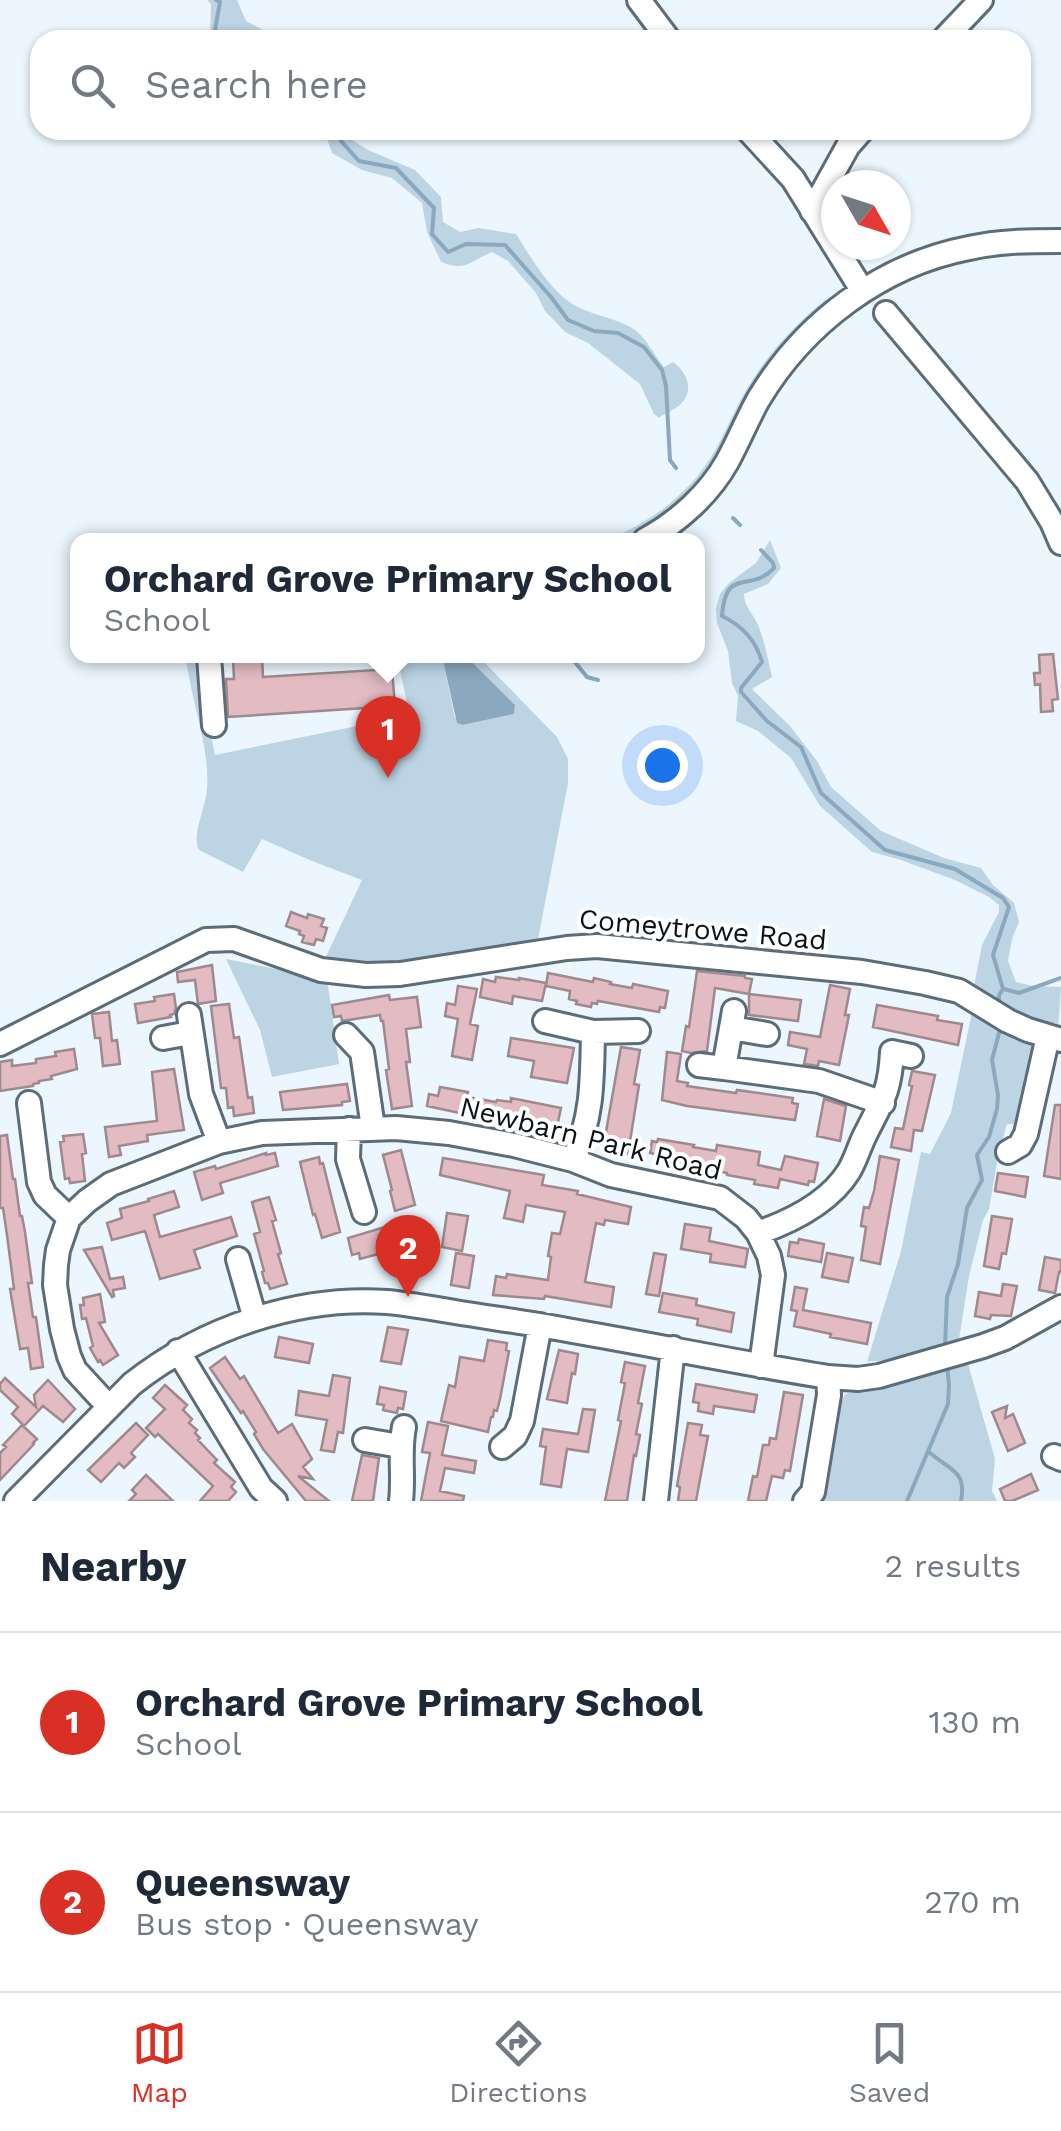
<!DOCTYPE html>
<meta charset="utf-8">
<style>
body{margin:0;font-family:"Work Sans",sans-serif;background:#f2f2f3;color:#1f2937}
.compass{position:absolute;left:821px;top:170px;width:90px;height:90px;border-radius:50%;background:#fff;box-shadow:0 2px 8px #0004;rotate:129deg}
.you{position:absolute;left:662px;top:765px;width:35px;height:35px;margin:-25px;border:8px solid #fff;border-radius:50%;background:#1a73e8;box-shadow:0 0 0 15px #1a73e833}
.badge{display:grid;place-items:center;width:65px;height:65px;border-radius:50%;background:#d93025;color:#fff;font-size:32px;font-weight:700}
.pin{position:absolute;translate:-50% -82px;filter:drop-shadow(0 2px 5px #0008)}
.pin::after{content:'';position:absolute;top:52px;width:35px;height:30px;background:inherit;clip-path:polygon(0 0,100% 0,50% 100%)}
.popup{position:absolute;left:70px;top:533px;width:635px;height:130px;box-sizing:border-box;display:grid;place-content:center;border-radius:20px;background:#fff;filter:drop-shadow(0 2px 8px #0005);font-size:32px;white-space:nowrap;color:#747a83}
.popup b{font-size:38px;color:#1f2937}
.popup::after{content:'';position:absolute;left:50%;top:100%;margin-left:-20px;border:20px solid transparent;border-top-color:#fff}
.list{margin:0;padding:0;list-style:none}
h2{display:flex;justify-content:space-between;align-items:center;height:130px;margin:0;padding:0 40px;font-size:42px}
h2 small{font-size:32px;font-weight:400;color:#747a83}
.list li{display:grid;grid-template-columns:65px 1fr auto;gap:30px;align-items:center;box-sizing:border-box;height:180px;padding:0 40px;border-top:2px solid #e0e1e3}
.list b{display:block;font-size:38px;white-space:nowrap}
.list p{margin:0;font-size:32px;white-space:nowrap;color:#747a83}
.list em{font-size:32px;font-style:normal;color:#747a83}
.icon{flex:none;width:55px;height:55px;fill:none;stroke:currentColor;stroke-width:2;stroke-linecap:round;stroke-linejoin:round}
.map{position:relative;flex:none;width:1061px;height:1501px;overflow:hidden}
.search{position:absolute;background:#fff;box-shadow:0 2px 8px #0004;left:30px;right:30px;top:30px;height:110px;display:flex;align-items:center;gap:25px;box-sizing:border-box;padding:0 35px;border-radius:30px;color:#747a83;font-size:38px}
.sheet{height:490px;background:#fff}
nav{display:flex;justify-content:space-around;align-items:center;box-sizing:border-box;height:140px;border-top:2px solid #e0e1e3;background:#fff;font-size:28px;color:#747a83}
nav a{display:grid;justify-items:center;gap:5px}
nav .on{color:#d93025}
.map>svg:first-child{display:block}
</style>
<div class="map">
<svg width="1061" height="1501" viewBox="0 0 1061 1501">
<rect width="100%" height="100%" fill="#ebf6fe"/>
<path fill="#bdd4e5" d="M207 0H237L246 21 263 30 272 40H210L211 4Z
M324 130H346L352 140 368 150 415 170 441 197 443 222 460 232 478 228 516 234C529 255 544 280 563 297 584 316 613 315 635 330 646 338 655 356 664 367L673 362C691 375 695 397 674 409 669 412 663 414 659 418L654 414 640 384 588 343 565 332 545 311 536 293 508 261 492 252C470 261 466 272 441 262L427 232 422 203 392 178 362 170 332 153Z
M826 299 831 306 705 480 645 533 630 540H606C650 523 688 495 713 454 727 430 737 403 753 379 772 349 798 322 826 299Z
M770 540 781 568 768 584 744 594C744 607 753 613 758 625 765 642 768 659 772 677L752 689 790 726 817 761 831 787 881 831 944 858 981 868 993 885 1014 903 1019 922 1012 939 1008 961 1016 982 1033 986 1061 987 1058 1029 1047 1030 974 986 982 945 999 912V905L989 897 955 880 901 860 872 852 820 806 791 758 758 731 736 721 738 696 732 683 728 651 717 623 716 608 720 594 729 583 756 563Z
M186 656H204L207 714 215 755 357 726 360 740 396 733 398 740 414 736 397 656H442L455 718 463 725 514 714 515 705 466 656H478L557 737 568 759V783L536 950 405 967 323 963 362 880 312 861 262 839 243 872 199 850C191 835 206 807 207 789 210 744 190 700 186 656Z
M226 959 327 979 339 1064 272 1077 260 1030Z
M972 1012 1030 1038 1041 1055 1021 1125 1007 1124 998 1157 989 1209 983 1220 969 1276 959 1339 895 1359 867 1362 901 1251 921 1152 930 1154 951 1113Z
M966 1357 995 1459 992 1491 997 1501H820L830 1431 845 1394 912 1380Z"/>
<path fill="#8ba8be" d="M442 656H466L515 705 514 714 463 725 457 723Z"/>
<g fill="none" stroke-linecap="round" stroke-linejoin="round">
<path stroke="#8ba8be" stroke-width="4" d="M216 0 220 2 215 30 222 40
M335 130 341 141 359 161 396 168 434 208 432 234 448 252 466 244 505 245 551 297 568 320 594 331 618 333 644 347 662 370 666 386 670 460 676 468
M733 518 740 525
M761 550 773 563 774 568C750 594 726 565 722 616 743 626 756 640 762 662L741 688V692L767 721 801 747 821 793 885 850 955 869 1003 898 1009 907 993 955 1003 989 999 995V1004
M570 656 587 677 598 680
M1004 989 1019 993 1061 978
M945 1346 947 1297 958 1264 967 1208 982 1180 977 1155 989 1137 997 1109 998 1095 992 1060 1000 1029
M929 1452C949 1470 967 1470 961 1501
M907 1501 948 1404 949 1385 947 1365"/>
</g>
<path fill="#e2bbc3" stroke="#9e898d" stroke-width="2.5" d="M1053 654 1058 699 1052 700 1053 711 1041 712 1040 684 1035 685 1034 673H1040L1039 655Z
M262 656 263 677 392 669 395 706 228 717 226 679H234L233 658Z
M291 912 307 918 308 914 324 919 321 926 327 928 323 941 316 939 314 945 302 942 304 936 299 934 300 931 286 926Z
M212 965 216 1001 198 1004 195 980 178 982 177 972Z
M697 971 745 976V978L752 979 749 994 715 988 707 1051 691 1053 682 1051 686 1026 689 1027Z
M548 973 593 982 594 978 611 982 610 984 632 988 633 984 668 991 665 1008 660 1007 659 1012 598 1001 597 1004 592 1003 591 1007 576 1004 577 1001 569 999 570 991 546 986Z
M496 977 519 980V978L546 983 542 1001 513 996 512 1004 480 997 483 979 495 982Z
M830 985 850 989 845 1015H849L839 1065 819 1061 818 1066 804 1064 807 1049 788 1045 790 1032 820 1037Z
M458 986 477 989 470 1024 478 1026 472 1060 452 1056 458 1019 445 1016 447 1003 455 1005Z
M174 994 176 1008 174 1014 170 1015 171 1017 138 1023 135 1004 155 1001 154 997Z
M749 994 801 1000 798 1021 749 1015Z
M389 995 390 1000 417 997 421 1027 406 1029 410 1062H406L412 1106 392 1109 386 1070 389 1069 383 1021H381L380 1015 342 1021 341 1016 334 1017 332 1005Z
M229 1004 234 1038 239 1037 248 1098 252 1097 254 1113 234 1116 233 1107 228 1108 226 1088H221L211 1006Z
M877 1005 938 1016 937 1020 962 1024 958 1045 873 1027Z
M109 1012 112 1041 117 1040 120 1064 103 1066 100 1038H95L92 1014Z
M511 1038 574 1048 567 1083 531 1077 534 1061 508 1056Z
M621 1047 640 1050 634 1084 639 1085 628 1154 608 1151 609 1144 604 1143Z
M74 1049 77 1069 51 1076 52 1079 39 1081V1083L33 1084V1086L0 1091V1062L12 1060V1066L36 1063V1059L56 1056 55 1052Z
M667 1052 681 1054 677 1081 688 1083 687 1086 736 1093 737 1090 793 1098 792 1103 798 1104 795 1120 687 1106 662 1100Z
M174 1069 184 1130 147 1135 148 1141 119 1146 121 1155 109 1157 105 1127 157 1121 152 1072Z
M912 1071 935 1075 922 1131 914 1130 911 1151 891 1147 895 1128 903 1129 912 1086 909 1085Z
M347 1084 350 1101 342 1102V1105L283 1110 280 1092Z
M440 1087 468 1092 467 1097 496 1102 497 1100 511 1102V1098L561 1108 557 1127 550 1125 549 1132 513 1124 514 1121 494 1117V1115L464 1110V1114L427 1106 429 1094 438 1096Z
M824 1099 846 1106 840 1141 817 1136Z
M1055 1105H1061V1179L1044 1176Z
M83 1134 86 1153 82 1154 85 1181 70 1183 69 1178 65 1179 60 1142 64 1141 63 1136Z
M7 1135 13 1179H15L20 1216H22L25 1232 32 1283H28L33 1317H36L43 1367 31 1369 28 1348 20 1349 10 1289H14L7 1235 3 1208H0V1136Z
M658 1139 694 1145 693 1147 716 1151 717 1145 760 1152 758 1165 781 1170 785 1156 818 1163 814 1182 809 1181 808 1185 780 1179 778 1188 754 1184 755 1180 727 1175V1173L688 1165 689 1163 655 1157V1154L650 1153 652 1141 657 1142Z
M401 1150 415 1205 395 1211 390 1191 392 1190 383 1155Z
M266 1153V1155L275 1153 278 1166 220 1183 223 1193 202 1200 194 1172 215 1166 216 1169Z
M880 1156 899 1160 880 1264 861 1260 866 1227 861 1226 862 1219 864 1207 869 1208 874 1191Z
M319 1157 320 1164 323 1163 340 1232 322 1238 315 1214 313 1215 300 1162Z
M443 1158 544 1175 542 1185 578 1191 577 1194 631 1207 628 1224 605 1220 604 1225 596 1223 585 1282 614 1287 611 1307 545 1296 544 1299 493 1295 496 1276 506 1278 507 1274 548 1280 551 1257 548 1256 552 1233 560 1234 565 1212 526 1205 523 1222 504 1218 510 1191 440 1175Z
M998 1173 1028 1177 1025 1197 995 1191Z
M174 1191 179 1207 154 1215 160 1237 231 1217 237 1236 194 1250 200 1268 160 1279 145 1231 112 1240 107 1223 122 1218 120 1209 149 1201 148 1199Z
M269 1197 276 1220 272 1221 281 1253 278 1254 287 1284 270 1289 268 1283H265L262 1272 264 1271 254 1234 260 1232 252 1202Z
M447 1213 468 1216 462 1251 442 1247Z
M992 1216 1012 1219 1006 1254 1002 1253 999 1269 984 1266Z
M398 1223 404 1244 391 1248 393 1255 380 1259 378 1254 360 1259 359 1253 352 1255 348 1238Z
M685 1224 711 1228 709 1241 748 1249 745 1267 710 1262 711 1254 681 1249Z
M799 1239 824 1244 821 1262 788 1256 790 1242 798 1243Z
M102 1247 110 1279 123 1277 125 1288 113 1290 114 1296 112 1297 84 1250Z
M456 1253 474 1256 469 1288 451 1285Z
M654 1253 666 1255 659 1296 646 1294Z
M827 1253 853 1258 848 1282 822 1277Z
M1045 1257 1061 1260V1272H1059L1055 1293 1039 1290Z
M1003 1284 1017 1286 1011 1316 991 1315 990 1319 975 1316 979 1292 1001 1296Z
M795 1287 807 1289 803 1310 871 1323 867 1344 830 1337 831 1334 794 1326 797 1311 791 1310Z
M663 1293 697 1299 696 1305 734 1313 731 1332 697 1325 698 1319 659 1312Z
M100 1294 105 1322 99 1323 118 1355 103 1365 100 1360 98 1362 90 1348 93 1346 86 1318 82 1319 80 1305H84L83 1298Z
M388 1327 408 1330 401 1364 381 1361Z
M279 1337 313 1344 309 1363 275 1357Z
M488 1340 507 1343 506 1350 509 1351 500 1399 497 1411 494 1410 493 1417H491L488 1432 441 1421 449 1385 455 1387 460 1357 484 1361Z
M559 1350 578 1354 575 1374 572 1373 567 1403 547 1399Z
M225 1357 240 1379 244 1376 278 1433 292 1424 312 1459 303 1467 313 1479 298 1476 329 1501H306L263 1449 254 1434 256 1432 243 1411 241 1413 210 1368Z
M625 1362 645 1366 638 1403 642 1404 636 1434 640 1435 636 1456 634 1455 627 1501H605L621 1421 618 1420 625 1383 621 1382Z
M333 1375 350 1378 343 1433 338 1432 334 1452 321 1450 327 1420 296 1415 299 1391 329 1396Z
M5 1378 36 1407 34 1395 48 1380 75 1409 63 1422 43 1406 24 1426 12 1414 18 1407 0 1390V1384Z
M696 1384 757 1395 754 1412 714 1406 713 1414 698 1411 699 1403 693 1402Z
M165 1385 187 1405 183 1410 192 1419 189 1423 197 1430 195 1433 200 1438 198 1440 217 1460 214 1463 235 1482 231 1487 236 1492 228 1501H200L213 1486 158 1434 155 1437 146 1428 165 1409 153 1398Z
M380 1387 406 1392 403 1409 398 1408 397 1413 383 1410 384 1405 377 1404Z
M784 1392 803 1395 790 1471 785 1470 783 1478 772 1476 766 1501H748L753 1476 757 1477 763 1445H769L770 1438 776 1439Z
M1007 1406 1005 1418 1013 1414 1025 1443 1008 1451 992 1412Z
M583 1409 595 1410 588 1452 567 1449 561 1487 541 1484 546 1447 540 1446 543 1429 578 1434Z
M428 1422 448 1426 442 1455 476 1461 474 1473 445 1468 440 1491 464 1496 463 1501H421L430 1453 422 1452Z
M136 1423 148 1435 131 1453 135 1457 124 1468 119 1463 101 1482 88 1470Z
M688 1423 702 1425 700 1435 708 1436 696 1501H678L680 1487 677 1486Z
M22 1425 37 1439 33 1443 34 1444 0 1480V1453L6 1447 3 1445Z
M362 1455 379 1458 373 1501H352Z
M1031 1474 1038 1490 1012 1501H1005L1000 1489Z
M146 1475 173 1501H129L136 1494 132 1490Z"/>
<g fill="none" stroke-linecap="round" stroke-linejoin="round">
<defs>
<path id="minor" d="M639 0 669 40
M943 40 981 0
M748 130 793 179 862 290
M812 211 848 146 862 130
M886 313 1027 481 1052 522 1061 543
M645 540C678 522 709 494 727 462 738 442 747 420 758 400 804 323 881 265 969 248 1000 241 1030 241 1061 241
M209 656 214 725
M734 1011 724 1068 819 1081 883 1103
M189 1015 201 1094 219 1142
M545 1021 593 1032C592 1079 593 1117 573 1160
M731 1028 767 1034
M593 1032 638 1031
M346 1035 362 1052 373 1128
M163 1038 190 1033
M0 1044 206 940 234 939 321 970 366 975 400 974 567 948 597 946 862 972 925 983 959 991 1008 1021 1028 1030 1061 1040
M699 1065 724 1068
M29 1103 39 1182 45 1195 69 1218
M349 1129 348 1159 364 1212
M1008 1152 1020 1145 1026 1134 1048 1036
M758 1233C792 1221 830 1202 849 1171 856 1159 859 1147 865 1135 882 1101 890 1092 892 1052L911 1056
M238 1259 255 1319
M178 1351 261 1488 275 1501
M109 1407 75 1370 69 1356 62 1329 55 1285 56 1265 58 1250 69 1218 87 1201 111 1184 219 1142 262 1133 396 1128 449 1133 514 1145 573 1160 611 1175 720 1198 746 1218 758 1233 769 1256 773 1275 761 1366
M365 1440 400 1446
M502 1447 515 1436 522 1421 540 1325
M1054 1456 1061 1459
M16 1501 132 1384C203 1328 297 1296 387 1302 409 1304 432 1308 455 1312 492 1318 530 1323 567 1330 654 1345 741 1363 828 1377L858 1379 879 1376 983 1346 1005 1338 1061 1307
M401 1501C404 1476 399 1452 404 1427
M656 1501 673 1348
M805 1501 813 1492 829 1395 828 1377"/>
</defs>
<use href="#minor" stroke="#5c6c78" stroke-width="28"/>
<use href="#minor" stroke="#fff" stroke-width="22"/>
</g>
<g text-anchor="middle" stroke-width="8" stroke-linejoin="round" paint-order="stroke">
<g font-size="28" fill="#0b1116" stroke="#fff">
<text transform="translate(703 929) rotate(5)" y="10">Comeytrowe Road</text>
<text transform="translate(591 1138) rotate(14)" y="10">Newbarn Park Road</text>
</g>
</g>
</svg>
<svg class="compass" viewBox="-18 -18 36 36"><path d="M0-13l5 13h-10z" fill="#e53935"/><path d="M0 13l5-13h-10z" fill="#747a83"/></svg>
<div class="you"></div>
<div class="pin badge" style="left:388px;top:778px">1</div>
<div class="popup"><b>Orchard Grove Primary School</b>School</div>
<div class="pin badge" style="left:408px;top:1297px">2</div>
<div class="search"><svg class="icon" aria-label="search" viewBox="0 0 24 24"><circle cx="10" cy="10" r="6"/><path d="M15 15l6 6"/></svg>Search here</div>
</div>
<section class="sheet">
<h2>Nearby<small>2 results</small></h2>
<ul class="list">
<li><span class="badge">1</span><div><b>Orchard Grove Primary School</b><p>School</p></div><em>130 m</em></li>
<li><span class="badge">2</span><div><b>Queensway</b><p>Bus stop · Queensway</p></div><em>270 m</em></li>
</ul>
</section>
<nav>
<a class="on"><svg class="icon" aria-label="map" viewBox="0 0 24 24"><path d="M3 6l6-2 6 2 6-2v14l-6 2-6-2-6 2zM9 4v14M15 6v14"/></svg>Map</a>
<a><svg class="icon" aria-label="directions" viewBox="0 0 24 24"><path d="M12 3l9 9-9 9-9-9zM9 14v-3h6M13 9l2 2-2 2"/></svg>Directions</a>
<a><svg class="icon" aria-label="saved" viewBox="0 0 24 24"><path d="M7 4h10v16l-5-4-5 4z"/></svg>Saved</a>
</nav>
